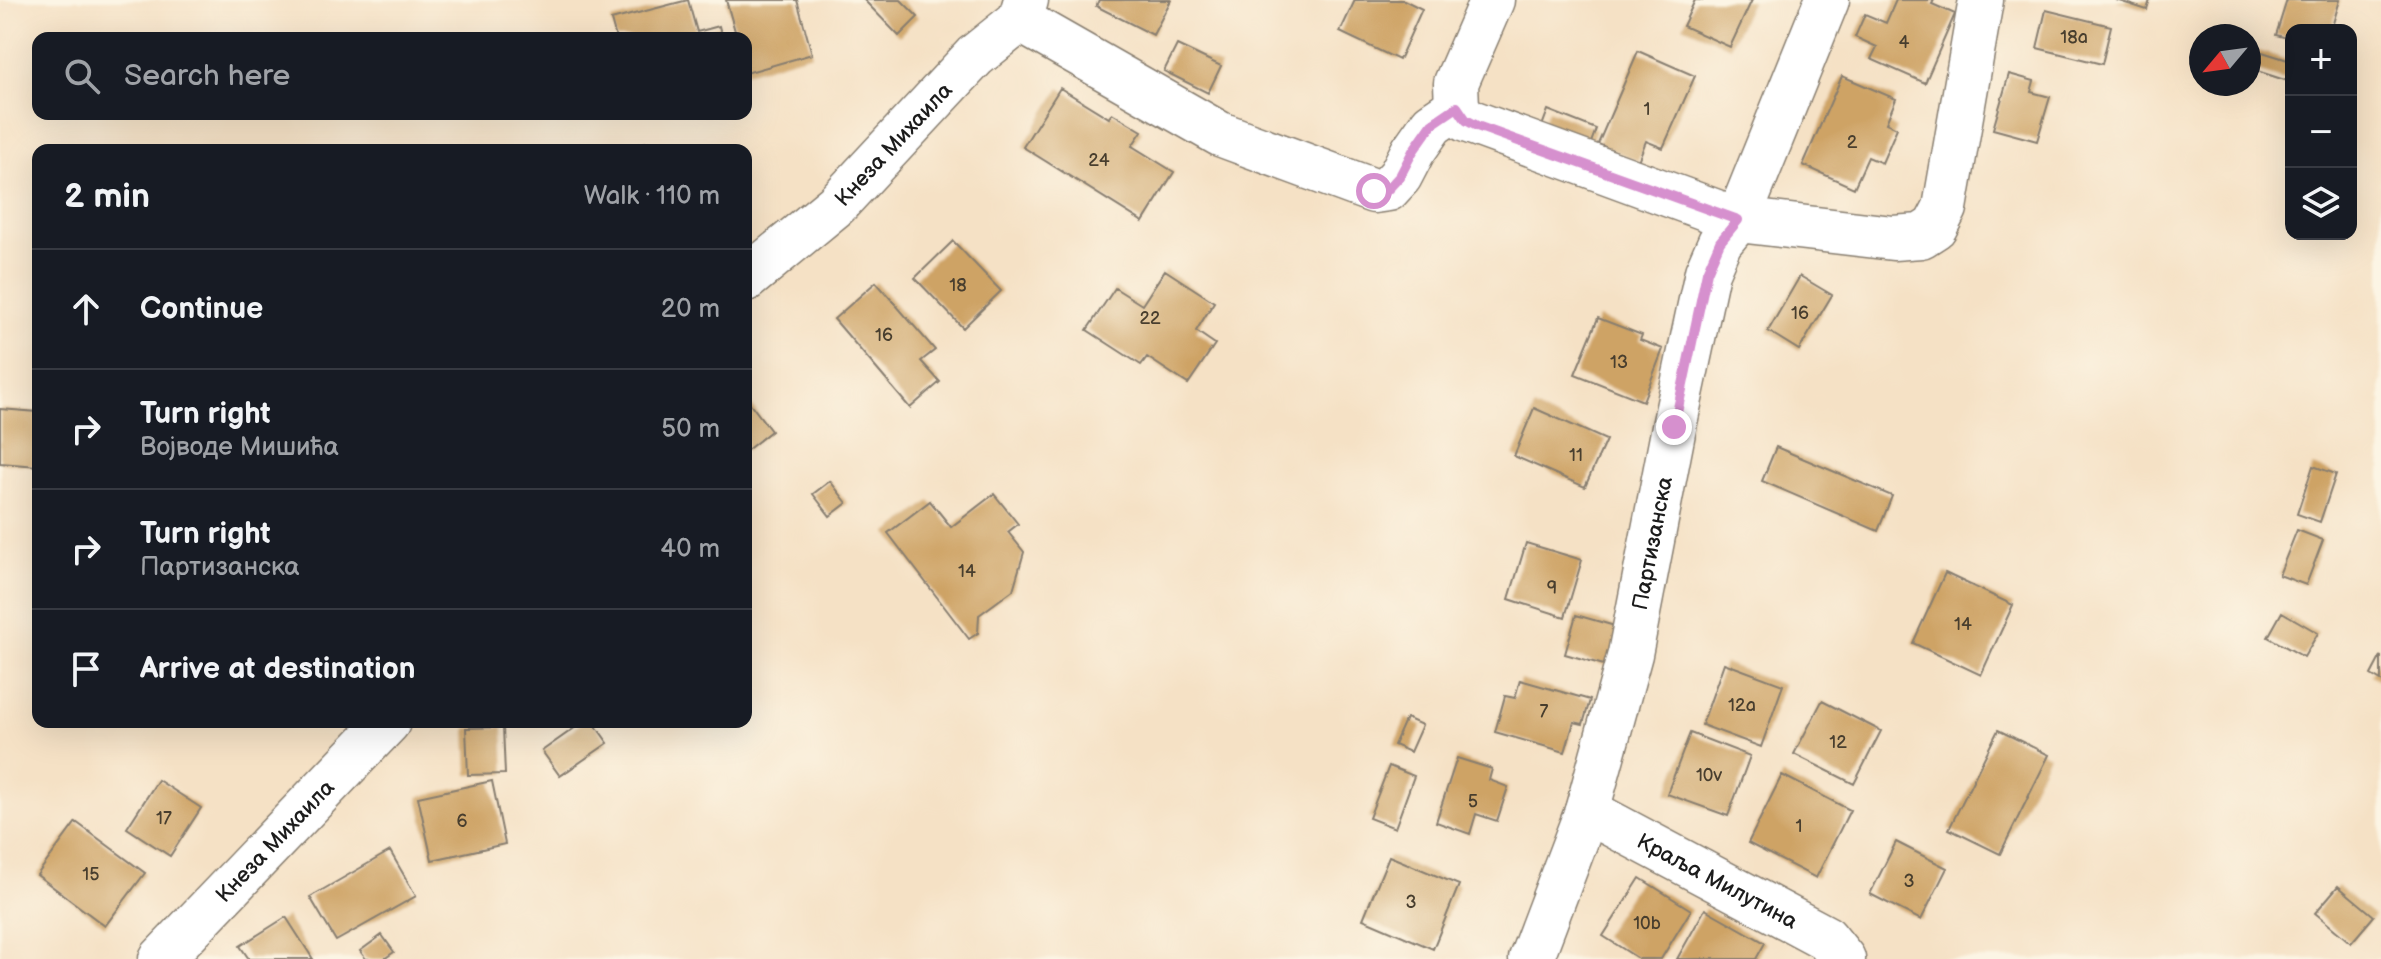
<!DOCTYPE html>
<meta charset="utf-8">
<style>
body{margin:0;font-family:"Balsamiq Sans",sans-serif;background:#242831;color:#f1f3f6}
.controls{position:absolute;right:24px;top:24px;display:grid;overflow:hidden;border-radius:16px;box-shadow:0 8px 32px #0002}
.controls button{width:72px;height:72px;display:grid;place-items:center;padding:0;border:0;border-bottom:2px solid #363941;background:#171b24;color:#f1f3f6;font:40px sans-serif}
.compass{position:absolute;left:2189px;top:24px;width:72px;height:72px;border-radius:50%;background:#171b24;box-shadow:0 8px 32px #0002;rotate:241deg}
.stop{position:absolute;width:24px;height:24px;margin:-18px;border:6px solid #d690ce;border-radius:50%;background:#fff}
.stop.end{background:#d690ce;border-color:#fff;box-shadow:0 2px 8px #0008}
.list{margin:0;padding:0;list-style:none}
h2{display:flex;justify-content:space-between;align-items:center;height:104px;margin:0;padding:0 32px;font-size:34px}
h2 small{font-size:26px;font-weight:400;color:#9ea1a6}
.list li{display:grid;grid-template-columns:52px 1fr auto;gap:24px;align-items:center;box-sizing:border-box;height:120px;padding:0 32px;border-top:2px solid #363941}
.list b{display:block;font-size:30px;white-space:nowrap}
.list p{margin:0;font-size:26px;white-space:nowrap;color:#9ea1a6}
.list em{font-size:26px;font-style:normal;color:#9ea1a6}
.icon{flex:none;width:44px;height:44px;fill:none;stroke:currentColor;stroke-width:2;stroke-linecap:round;stroke-linejoin:round}
.map{position:relative;flex:none;width:2381px;height:959px;overflow:hidden}
.search{position:absolute;background:#171b24;box-shadow:0 8px 32px #0002;left:32px;top:32px;width:720px;height:88px;display:flex;align-items:center;gap:20px;box-sizing:border-box;padding:0 28px;border-radius:16px;color:#9ea1a6;font-size:30px}
.panel{position:absolute;background:#171b24;box-shadow:0 8px 32px #0002;left:32px;top:144px;width:720px;height:584px;border-radius:16px}
.map>svg:first-child{display:block}
</style>
<div class="map">
<svg width="2381" height="959" viewBox="0 0 2381 959">
<rect width="100%" height="100%" fill="#fcf5e5"/>
<filter id="ink" filterUnits="userSpaceOnUse"><feTurbulence type="fractalNoise" baseFrequency=".0125" numOctaves="2"/><feDisplacementMap in="SourceGraphic" scale="16" xChannelSelector="R" yChannelSelector="G"/><feConvolveMatrix kernelMatrix="1 2 1 2 8 2 1 2 1" color-interpolation-filters="sRGB"/></filter>
<filter id="wash" filterUnits="userSpaceOnUse"><feTurbulence type="fractalNoise" baseFrequency=".006" numOctaves="4" result="noise"/><feDisplacementMap in="SourceGraphic" scale="32" xChannelSelector="R" yChannelSelector="G"/><feGaussianBlur stdDeviation="1.8" result="paint"/><feColorMatrix in="noise" values="0 0 0 0 0 0 0 0 0 0 0 0 0 0 0 0 0 1.4 0 .05"/><feComposite in="paint" operator="in"/></filter>
<g filter="url(#wash)">
<rect width="100%" height="100%" fill="#f5e1c5"/>
<g id="blocks">
<path fill="#cea365" d="M688 0 697 32 719 26 722 38H616L611 20Z
M726 0H797L812 54 746 73V38H737Z
M864 0H901L918 17 899 36Z
M1099 0H1171L1153 35 1096 6Z
M1355 0H1404L1422 9 1399 60 1340 32Z
M1695 0H1752L1730 47 1683 26Z
M1896 0H1934L1932 4 1955 14 1925 83 1871 59 1877 47 1855 37 1865 14 1886 23Z
M2116 0H2150L2147 10Z
M2287 0H2340L2331 30H2291V39L2276 35Z
M2046 10 2111 26 2102 64 2037 48Z
M1177 45 1221 66 1208 93 1164 71Z
M1638 51 1695 76 1663 148 1646 141 1638 161 1598 144Z
M2259 51 2291 61V82L2254 70Z
M2009 74 2034 81 2031 92 2050 97 2037 141 1993 129Z
M1842 76 1896 99 1886 123 1897 128 1882 163 1868 157 1854 188 1803 165Z
M1060 88 1109 118 1112 113 1142 131 1132 146 1174 172 1143 222 1023 147Z
M1548 110 1596 129 1589 148 1541 129Z
M648 142 650 150H627L626 147Z
M953 241 1001 291 963 328 915 278Z
M1165 270 1214 302 1196 331 1215 344 1188 384 1147 357 1141 365 1087 330 1115 288 1142 305Z
M1800 276 1832 295 1799 350 1768 331Z
M876 282 935 350 921 361 940 382 910 408 834 319Z
M1598 318 1642 335 1640 340 1663 349 1643 401 1575 374Z
M746 398 771 431 746 451Z
M1534 408 1606 440 1585 487 1514 456Z
M0 409 38 412V466L0 463Z
M1776 447 1892 496 1878 531 1762 481Z
M2313 466 2336 474 2320 522 2297 514Z
M830 481 847 503 830 516 813 494Z
M994 494 1018 524 1008 532 1024 552 1013 590 979 615 978 633 969 639 888 533 930 501 951 527Z
M2297 530 2323 540 2306 585 2279 575Z
M1526 543 1582 560 1565 617 1509 599Z
M1945 573 2013 605 1981 675 1913 643Z
M2282 612 2318 633 2304 657 2268 637Z
M1576 615 1622 628 1611 667 1565 654Z
M2381 656V681L2371 675Z
M1724 663 1783 685 1761 747 1702 725Z
M1520 680 1590 700 1583 724 1574 722 1565 752 1495 732 1505 696 1515 698Z
M1822 701 1881 731 1854 784 1794 754Z
M1406 718 1422 725 1410 752 1394 745Z
M583 722H593L608 743 560 776 542 751Z
M503 727 505 774 468 775 466 728Z
M1998 730 2049 755 2000 854 1949 829Z
M1690 733 1750 756 1728 816 1667 794Z
M1457 758 1492 769 1489 780 1508 787 1497 821 1476 814 1470 834 1436 822Z
M1389 766 1414 776 1395 828 1369 818Z
M1782 775 1850 810 1816 878 1748 843Z
M158 780 201 808 170 856 127 828Z
M492 781 505 844 432 860 418 797Z
M76 822 145 873 105 926 37 875Z
M1896 842 1947 868 1921 920 1870 894Z
M390 851 416 896 336 941 310 897Z
M1389 856 1459 885 1433 949 1363 919Z
M1640 878 1691 910 1661 959H1639L1603 936Z
M2338 886 2374 916 2351 943 2315 913Z
M1705 909 1765 943 1756 959H1677Z
M286 917 313 959H249L240 946Z
M382 935 394 952 384 959H366L360 951Z"/>
</g>
</g>
<g filter="url(#ink)">
<use href="#blocks" fill-opacity="0" stroke="#887e70" stroke-width="2"/>
<g fill="none" stroke-linecap="round" stroke-linejoin="round">
<defs>
<g id="minor">
<path d="M1492 0 1456 83 1457 107 1466 120 1738 220 1893 238 1921 236 1935 227 1945 208 1981 0"/>
<path d="M1020 20 1220 134 1374 191 1388 189 1400 176 1413 151 1432 124 1457 107"/>
<path id="s1" d="M746 279 836 205 975 56 1020 20 1026 0"/>
<path id="s2" d="M1587 811 1826 938 1843 959"/>
<path id="s3" d="M161 959 388 722"/>
<path id="s4" d="M1531 959 1587 811 1630 654 1674 427 1707 272 1720 242 1738 220 1827 0"/>
</g>
</defs>
<use href="#minor" stroke="#887e70" stroke-width="47"/>
<use href="#minor" stroke="#fff" stroke-width="44"/>
</g>
</g>
<g fill="none" stroke-linecap="round" stroke-linejoin="round" filter="url(#ink)">
<path stroke="#d690ce" stroke-width="10" d="M1374 191 1388 189 1400 176 1413 151 1432 124 1457 107 1466 120 1477 126 1738 220 1720 242 1707 272 1674 427"/>
</g>
<g text-anchor="middle" stroke-width="6" stroke-linejoin="round" paint-order="stroke">
<g font-size="18" fill="#483e2e">
<text x="2074" y="43">18a</text>
<text x="1904" y="48">4</text>
<text x="1647" y="115">1</text>
<text x="1852" y="148">2</text>
<text x="1099" y="166">24</text>
<text x="958" y="291">18</text>
<text x="1800" y="319">16</text>
<text x="1150" y="324">22</text>
<text x="884" y="341">16</text>
<text x="1619" y="368">13</text>
<text x="1576" y="461">11</text>
<text x="967" y="577">14</text>
<text x="1552" y="594">9</text>
<text x="1963" y="630">14</text>
<text x="1742" y="711">12a</text>
<text x="1544" y="717">7</text>
<text x="1838" y="748">12</text>
<text x="1709" y="781">10v</text>
<text x="1473" y="807">5</text>
<text x="164" y="824">17</text>
<text x="462" y="827">6</text>
<text x="1799" y="832">1</text>
<text x="91" y="880">15</text>
<text x="1909" y="887">3</text>
<text x="1411" y="908">3</text>
<text x="1647" y="929">10b</text>
</g>
<g font-size="22" fill="#1c1c1c" stroke="#fcf5e5">
<text dy="8" stroke="none"><textPath href="#s1" startOffset="200">Кнеза Михаила</textPath></text>
<text dy="8" stroke="none"><textPath href="#s4" startOffset="434">Партизанска</textPath></text>
<text dy="8" stroke="none"><textPath href="#s3" startOffset="164">Кнеза Михаила</textPath></text>
<text dy="8" stroke="none"><textPath href="#s2" startOffset="148">Краља Милутина</textPath></text>
</g>
</g>
</svg>
<div class="controls">
<button>+</button>
<button>−</button>
<button><svg class="icon" aria-label="layers" viewBox="0 0 24 24"><path d="M12 4l9 5-9 5-9-5zM3 14l9 5 9-5"/></svg></button>
</div>
<svg class="compass" viewBox="-18 -18 36 36"><path d="M0-13l5 13h-10z" fill="#e53935"/><path d="M0 13l5-13h-10z" fill="#9ea1a6"/></svg>
<div class="stop" style="left:1374px;top:191px"></div>
<div class="stop end" style="left:1674px;top:427px"></div>
<div class="search"><svg class="icon" aria-label="search" viewBox="0 0 24 24"><circle cx="10" cy="10" r="6"/><path d="M15 15l6 6"/></svg>Search here</div>
<section class="panel">
<h2>2 min<small>Walk · 110 m</small></h2>
<ul class="list">
<li><svg class="icon" aria-label="ahead" viewBox="0 0 24 24"><path d="M12 20V5M6 11l6-6 6 6"/></svg><div><b>Continue</b></div><em>20 m</em></li>
<li><svg class="icon" aria-label="right" viewBox="0 0 24 24"><path d="M7 20v-9h11M14 6l5 5-5 5"/></svg><div><b>Turn right</b><p>Војводе Мишића</p></div><em>50 m</em></li>
<li><svg class="icon" aria-label="right" viewBox="0 0 24 24"><path d="M7 20v-9h11M14 6l5 5-5 5"/></svg><div><b>Turn right</b><p>Партизанска</p></div><em>40 m</em></li>
<li><svg class="icon" aria-label="arrive" viewBox="0 0 24 24"><path d="M6 21V4h12l-3 4 3 4H6"/></svg><div><b>Arrive at destination</b></div></li>
</ul>
</section>
</div>
